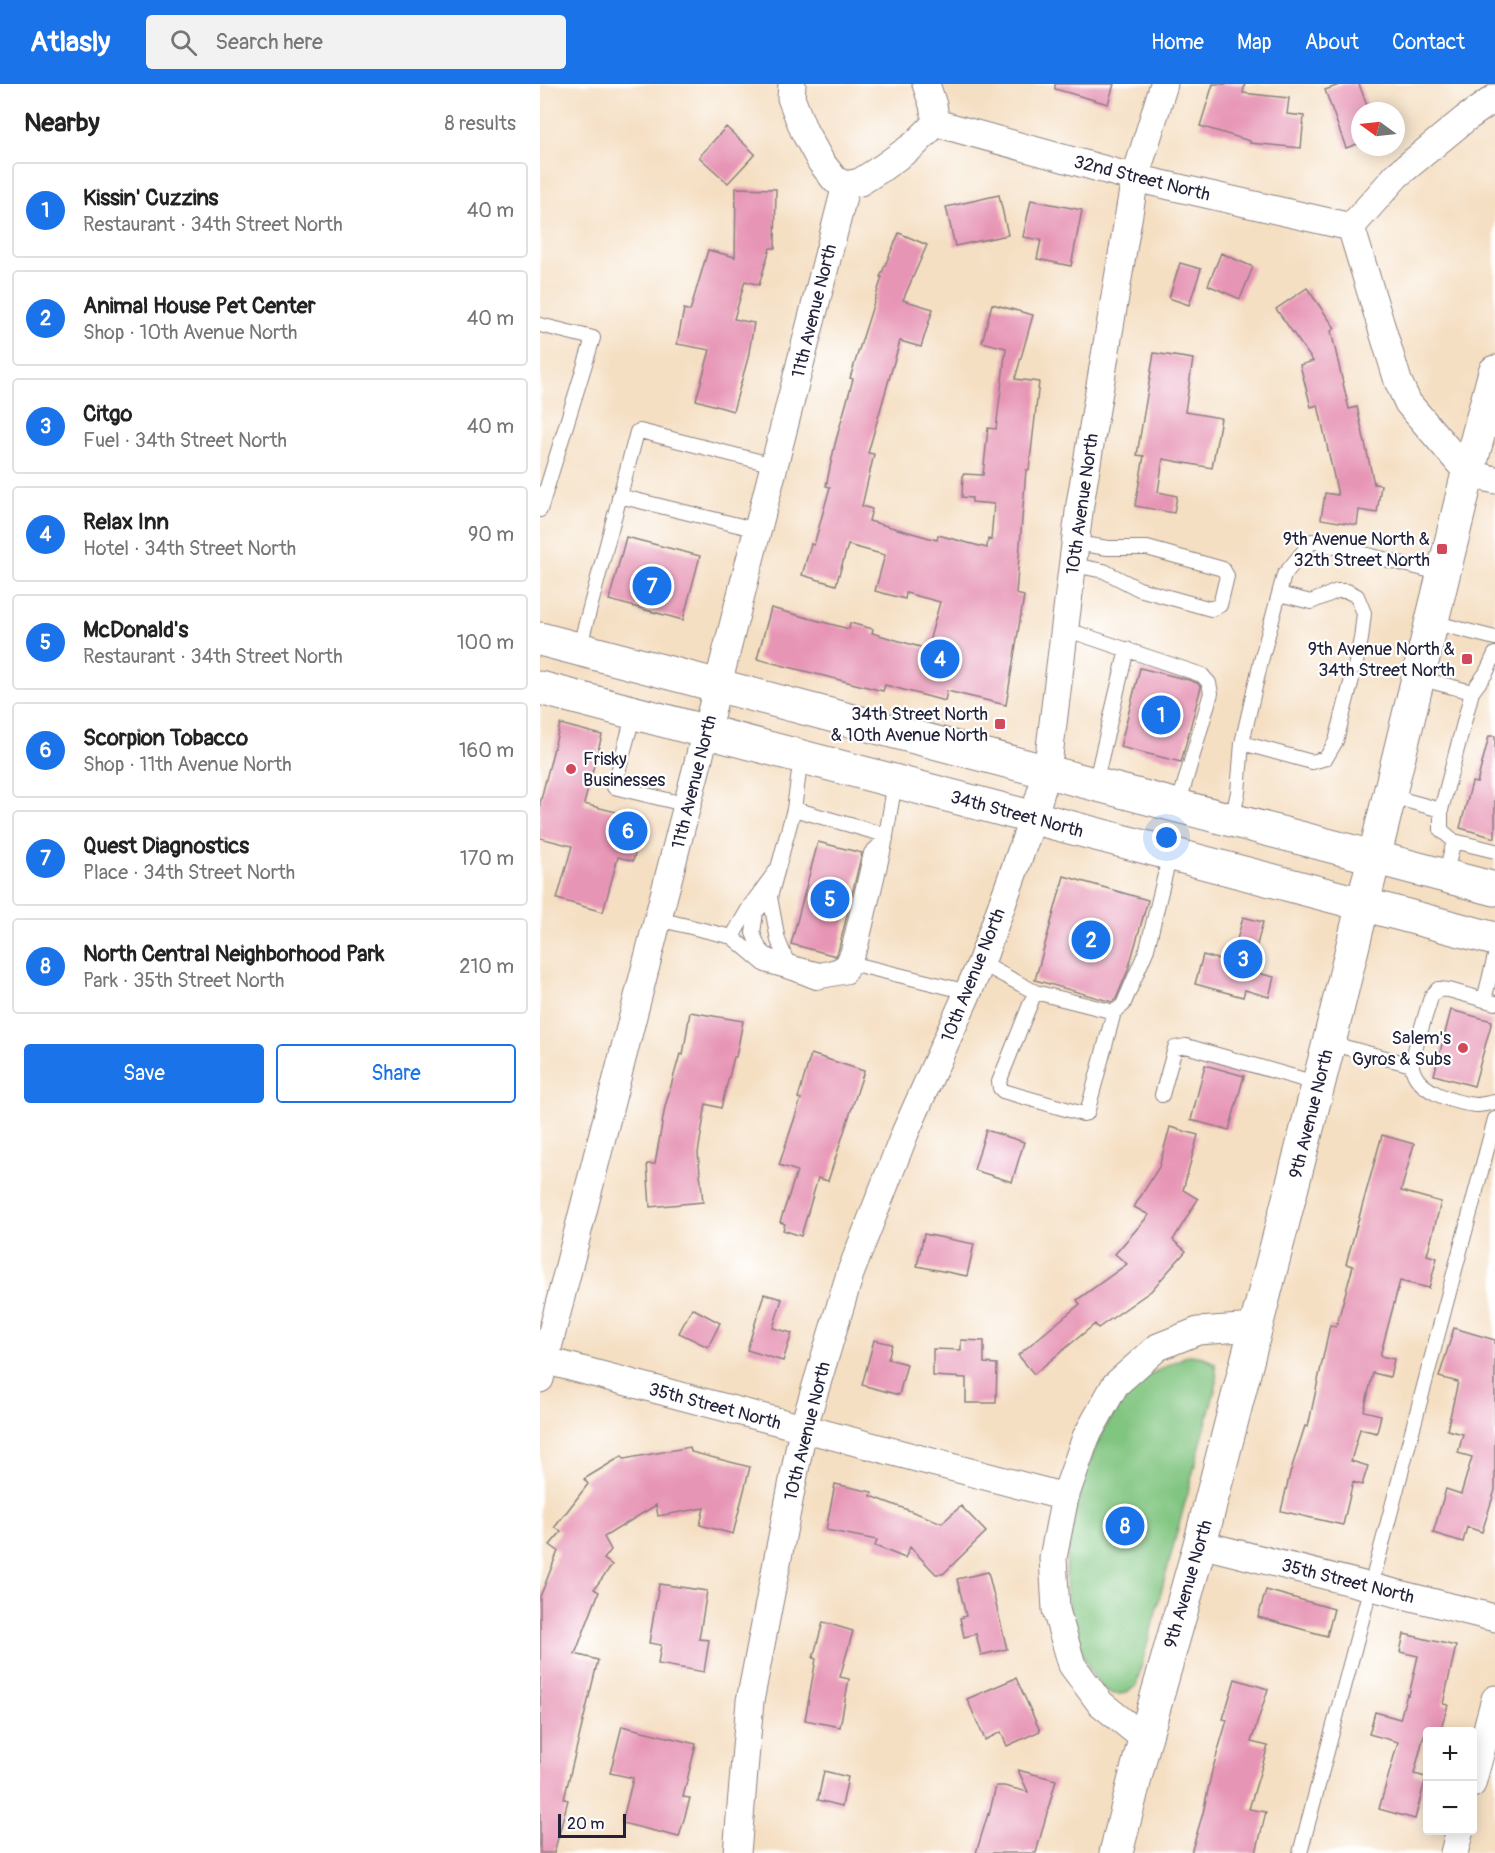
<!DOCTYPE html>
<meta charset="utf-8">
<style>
body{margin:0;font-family:Pangolin,sans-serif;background:#f2f2f2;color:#222}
.controls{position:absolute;right:18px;bottom:18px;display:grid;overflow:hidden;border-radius:6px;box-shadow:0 3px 15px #0003}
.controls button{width:54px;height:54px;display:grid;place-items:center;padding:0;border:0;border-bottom:2px solid #e0e0e0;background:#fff;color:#222;font:30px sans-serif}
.compass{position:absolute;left:811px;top:18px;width:54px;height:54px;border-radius:50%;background:#fff;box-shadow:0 3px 15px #0003;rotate:285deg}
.scale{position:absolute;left:18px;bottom:15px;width:68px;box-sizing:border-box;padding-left:6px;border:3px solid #22223b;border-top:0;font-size:16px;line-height:21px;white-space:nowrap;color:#22223b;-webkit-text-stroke:4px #fff;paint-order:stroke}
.you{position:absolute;left:627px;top:754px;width:21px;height:21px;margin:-15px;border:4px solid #fff;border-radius:50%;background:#1a73e8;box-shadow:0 0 0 9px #1a73e833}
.badge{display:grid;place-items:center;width:39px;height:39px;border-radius:50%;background:#1a73e8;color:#fff;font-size:20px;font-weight:700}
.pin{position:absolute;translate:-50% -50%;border:3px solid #fff;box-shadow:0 2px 6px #0006}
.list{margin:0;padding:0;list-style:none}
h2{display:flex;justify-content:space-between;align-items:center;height:78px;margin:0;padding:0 24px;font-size:26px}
h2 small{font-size:20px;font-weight:400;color:#767676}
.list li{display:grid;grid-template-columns:39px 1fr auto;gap:18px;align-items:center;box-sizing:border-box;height:96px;margin:0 12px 12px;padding:0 12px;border:2px solid #e0e0e0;border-radius:6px}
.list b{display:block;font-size:22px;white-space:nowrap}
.list p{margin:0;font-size:20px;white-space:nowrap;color:#767676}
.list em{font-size:20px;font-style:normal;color:#767676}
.actions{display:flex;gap:12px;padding:18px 24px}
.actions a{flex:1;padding:14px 0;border:2px solid #1a73e8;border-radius:6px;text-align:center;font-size:21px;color:#1a73e8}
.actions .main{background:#1a73e8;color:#fff}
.icon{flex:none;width:33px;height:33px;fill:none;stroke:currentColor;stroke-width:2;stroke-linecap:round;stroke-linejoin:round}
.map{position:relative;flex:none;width:955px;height:1769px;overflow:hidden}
header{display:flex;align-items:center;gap:36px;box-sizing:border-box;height:84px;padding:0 30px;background:#1a73e8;color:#fff}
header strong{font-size:28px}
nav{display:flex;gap:33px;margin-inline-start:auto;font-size:21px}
.search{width:420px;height:54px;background:#f2f2f2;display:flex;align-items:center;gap:15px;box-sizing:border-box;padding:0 21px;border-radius:6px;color:#767676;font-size:22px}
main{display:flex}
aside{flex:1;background:#fff}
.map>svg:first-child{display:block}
</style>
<header>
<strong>Atlasly</strong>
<div class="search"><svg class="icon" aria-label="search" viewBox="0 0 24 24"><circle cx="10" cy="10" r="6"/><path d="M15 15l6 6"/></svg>Search here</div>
<nav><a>Home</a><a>Map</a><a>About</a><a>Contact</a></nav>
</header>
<main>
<aside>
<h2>Nearby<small>8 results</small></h2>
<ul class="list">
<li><span class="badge">1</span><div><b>Kissin' Cuzzins</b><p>Restaurant · 34th Street North</p></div><em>40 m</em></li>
<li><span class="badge">2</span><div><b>Animal House Pet Center</b><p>Shop · 10th Avenue North</p></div><em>40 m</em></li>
<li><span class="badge">3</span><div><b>Citgo</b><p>Fuel · 34th Street North</p></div><em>40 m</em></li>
<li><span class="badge">4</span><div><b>Relax Inn</b><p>Hotel · 34th Street North</p></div><em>90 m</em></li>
<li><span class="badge">5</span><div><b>McDonald's</b><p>Restaurant · 34th Street North</p></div><em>100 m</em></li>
<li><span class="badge">6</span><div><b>Scorpion Tobacco</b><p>Shop · 11th Avenue North</p></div><em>160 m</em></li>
<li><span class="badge">7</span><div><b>Quest Diagnostics</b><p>Place · 34th Street North</p></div><em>170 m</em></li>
<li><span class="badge">8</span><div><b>North Central Neighborhood Park</b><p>Park · 35th Street North</p></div><em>210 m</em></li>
</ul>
<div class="actions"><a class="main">Save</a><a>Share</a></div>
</aside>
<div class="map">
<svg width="955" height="1769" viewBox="0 0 955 1769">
<rect width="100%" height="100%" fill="#fff"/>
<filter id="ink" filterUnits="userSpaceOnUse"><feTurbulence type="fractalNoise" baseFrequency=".0167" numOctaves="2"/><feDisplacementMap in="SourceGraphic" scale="12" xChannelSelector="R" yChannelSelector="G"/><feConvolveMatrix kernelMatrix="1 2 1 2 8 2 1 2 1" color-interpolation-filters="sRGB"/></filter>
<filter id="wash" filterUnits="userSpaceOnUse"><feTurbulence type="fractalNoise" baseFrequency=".008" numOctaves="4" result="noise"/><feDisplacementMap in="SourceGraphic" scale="24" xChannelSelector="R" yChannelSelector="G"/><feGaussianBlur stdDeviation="1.35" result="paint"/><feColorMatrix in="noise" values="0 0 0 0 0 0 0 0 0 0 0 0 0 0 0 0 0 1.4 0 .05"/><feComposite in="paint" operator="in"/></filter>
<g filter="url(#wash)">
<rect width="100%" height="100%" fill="#f5dfc3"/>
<path fill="#80c580" stroke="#51745e" stroke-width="1.5" d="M649 1271 664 1273 675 1280 677 1298 596 1602C589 1607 583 1611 575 1610 548 1607 530 1535 527 1512 526 1497 526 1477 528 1462 534 1425 549 1369 569 1337 579 1322 598 1300 612 1290 623 1283 637 1277 649 1271Z"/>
<g id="blocks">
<path fill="#e795b5" d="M515 0H574L568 20 515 5Z
M673 0H705L703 9 749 14 747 30 764 32 761 64 710 59V57L660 42Z
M802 0H819L829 27H820V59L806 64 785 6Z
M186 43 215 70 188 99 159 73Z
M196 104 236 105 235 164H230L219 201 205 197 194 235 214 239 208 274 193 327 156 316 170 266 137 260 144 225 150 227 168 166 195 173Z
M459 111 468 151 415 162 406 123Z
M491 116 542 126 531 182 497 175 501 156 483 153Z
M359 149 387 161 363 216 393 225 381 263 360 257 328 369 334 370 322 422 332 425 329 437 397 456 398 451 447 464 448 455 451 456 454 420 432 418V414L422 413 423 390 443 391 448 344 456 345 466 264 442 258 452 220 493 231 475 295 499 298 489 386H486L476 510 484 512 466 621 407 607 405 617 345 601 343 607 217 575 231 524 309 545 310 539 333 545 332 549 387 565 400 518 366 509 365 515 335 507 345 471 308 461 296 501 262 491 271 460 274 461 290 403 286 402 295 360 313 295 310 294 342 193H340Z
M681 169 713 183 700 215 668 201Z
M640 179 661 185 649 221 629 214Z
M767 204 795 244 791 247 809 325 817 323 834 400 841 401 837 429 819 426 817 441 781 435 785 409 798 411 778 321 771 323 760 281 773 277 736 225Z
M614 269 653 275 645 328 681 334 672 384 623 375 618 408 637 412 634 429 595 422 604 372 597 371Z
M86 453 160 472 143 536 69 516Z
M600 584 649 596 657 599 661 603 641 678 580 663Z
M20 640 62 651 44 720 104 735 93 777 78 773 63 828 17 815 32 762 0 754V719Z
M949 652H955V754L920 744 932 698 937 699Z
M278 758 322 769 299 864 296 872 251 860Z
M524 792 608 816 588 886 576 915 572 918 495 896Z
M703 833 723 838 710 887 734 893 729 913 705 906 703 913 655 900 663 871 691 879Z
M911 926 952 937 934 1002 894 991Z
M150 928 203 937 196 973H194L181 1024 166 1020 158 1069 163 1118 110 1123 107 1080H115L125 1023 140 970 143 971Z
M271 970 324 987 288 1097 278 1094 261 1152 243 1146 245 1140 240 1138 257 1087 239 1081 261 1015 258 1014Z
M665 981 704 992 689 1046 651 1036Z
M630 1043 658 1051 643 1106 658 1115 633 1156 646 1167 611 1207 558 1244 555 1240 494 1290 478 1271 540 1220 537 1216 587 1180 575 1170 609 1131 594 1123 619 1083Z
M446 1046 484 1058 472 1098 434 1086Z
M842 1051 874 1060 861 1107 901 1118 887 1171 897 1174 889 1204 860 1197 840 1272 854 1275 850 1293 833 1289 824 1327 841 1331 837 1349 820 1345 811 1377 828 1382 822 1401 813 1398 803 1441 741 1427 750 1389 765 1342 768 1343 790 1241 796 1243 813 1182 806 1180Z
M384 1150 434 1160 427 1192 377 1182Z
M224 1210 242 1215 233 1244 252 1249 243 1277 207 1266Z
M152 1224 180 1239 168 1263 139 1249Z
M914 1244 955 1256V1406L942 1448 927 1443 923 1458 893 1449 906 1405 921 1410 932 1373 918 1369 923 1350 907 1346 918 1298 899 1293Z
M334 1256 352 1260 348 1275 367 1280 359 1311 322 1301Z
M421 1256 444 1257V1279L457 1280 456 1319H426V1294L393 1292V1265L421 1266Z
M150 1363 151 1368 210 1383 193 1450 160 1441 164 1424 118 1432 116 1421 64 1453 71 1466 64 1475 72 1481 54 1505 59 1508 35 1570 58 1576 24 1715 28 1716 14 1769H0V1513L18 1467 10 1461 21 1448 15 1443 48 1400 44 1395 82 1372 84 1375Z
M295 1400 332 1408 331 1412 402 1439 421 1422 446 1448 403 1490H396L370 1463 365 1474 335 1462 337 1456 286 1446Z
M448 1488 467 1565 441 1571 436 1550 424 1553 420 1534 426 1532 417 1495Z
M119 1500 167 1507 159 1555 169 1556 164 1588 118 1580 121 1561 109 1559Z
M726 1506 794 1525 787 1552 718 1533Z
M283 1538 313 1547 300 1593 309 1595 300 1643 265 1636 276 1575 273 1574Z
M864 1550 916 1562 903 1620 908 1621 900 1647H888V1652L884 1651 874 1690 886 1693 875 1735 839 1725 858 1658 829 1650 835 1628 860 1635 867 1610 869 1611 878 1572 860 1568Z
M476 1594 500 1647 467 1662 461 1648 445 1656 427 1615Z
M695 1595 728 1605 711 1658 728 1662 709 1725 726 1728 716 1769H651L663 1729 672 1687 687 1636 683 1635Z
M82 1642 156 1660 143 1713 150 1714 139 1753 82 1739 93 1694 70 1689Z
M478 1686 516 1696 496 1769H436L448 1730 449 1731 456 1702H464L488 1708Z
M284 1687 308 1693 302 1722 278 1716Z"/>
</g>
</g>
<g filter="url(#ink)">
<use href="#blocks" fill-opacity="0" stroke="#8c807f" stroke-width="1.5"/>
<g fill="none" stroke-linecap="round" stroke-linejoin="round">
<defs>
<path id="service" d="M0 241 53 254 0 426
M79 412 218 446
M533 481 564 487 599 505 671 525 680 521 687 492 683 485 607 464H568L535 459
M739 510 771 518 797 507H807L817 512 824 529 821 555 815 583
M892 538 955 554
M525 545 662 591 669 599 671 609 638 722
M39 565 97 348 100 347 234 381
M878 594 932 608 946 589 955 570
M932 608 901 726V746L914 757 955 767
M94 629 74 703 148 721
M702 659 772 678 786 674 796 657 812 595
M555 700 587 565
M850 712 901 726
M254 725 345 751
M692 736 698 708 702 659 721 577 744 491 772 457 904 490
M238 784 230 813 216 828 213 849 219 864 225 870 236 875 280 886 296 882 303 878 308 867 331 769 346 755
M905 791 914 757
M230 813 238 856 247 878
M118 835 192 853 225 881 253 889 276 898 308 892 321 862 344 764 355 698
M192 853 210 822 238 784 254 725 261 673
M441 879 495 908 574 928
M314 880 428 908
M495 908 459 998 460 1004 463 1007 543 1030 547 1029 574 928 583 921 607 865 630 770
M944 916 955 872
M955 919 909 906 898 905 891 913C888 925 871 973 872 982 875 1007 915 1019 936 1021 942 1021 949 1019 955 1018
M789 959 872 981
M622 1011 635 964 646 962 779 1000
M760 1769 955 1035"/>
<path id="minor" d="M252 0 251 14 264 47 281 78 295 96 306 101 320 98 342 84 374 61 396 39
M386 0 393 21 396 39
M955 14 925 35 857 91 811 143 858 297 868 319 928 389 955 396
M396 39 595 94 811 143
M0 1275 525 1413 513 1474 516 1526 532 1581 560 1619 605 1655
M0 1295 306 101
M525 1413 546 1353 575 1301 618 1263 658 1247 716 1243
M660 1460 955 1534
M932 1700 955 1615
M197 1769 210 1617 263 1345 310 1190 365 1049 441 879 493 734 507 688 540 420 595 94 624 0
M914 1769 920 1746"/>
<path id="tertiary" d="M576 1769 605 1655 660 1460 789 959 928 389 955 288"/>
<path id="trunk" d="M0 555 955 805
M0 604 955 855"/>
</defs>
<use href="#service" stroke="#8c807f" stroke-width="16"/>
<use href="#minor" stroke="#8c807f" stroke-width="29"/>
<use href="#tertiary" stroke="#8c807f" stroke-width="35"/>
<use href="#trunk" stroke="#8c807f" stroke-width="35"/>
<use href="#service" stroke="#fff" stroke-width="14"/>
<use href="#minor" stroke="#fff" stroke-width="27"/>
<use href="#tertiary" stroke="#fff" stroke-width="33"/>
<use href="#trunk" stroke="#fff" stroke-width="33"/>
</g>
</g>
<g fill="#d1495b" stroke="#fff" stroke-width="2">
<rect x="896" y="459" width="12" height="12" rx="3"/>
<rect x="921" y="569" width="12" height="12" rx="3"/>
<rect x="454" y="634" width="12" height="12" rx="3"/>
<circle cx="31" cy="685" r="6"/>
<circle cx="923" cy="964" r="6"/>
</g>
<g text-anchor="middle" stroke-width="4.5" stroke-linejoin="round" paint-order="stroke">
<g font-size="18" fill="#22223b" stroke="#fff">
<text transform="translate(602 94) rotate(14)" y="6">32nd Street North</text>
<text transform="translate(274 227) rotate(-76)" y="6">11th Avenue North</text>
<text transform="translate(542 420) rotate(-82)" y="6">10th Avenue North</text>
<text transform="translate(154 698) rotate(-76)" y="6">11th Avenue North</text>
<text transform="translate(477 730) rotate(15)" y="6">34th Street North</text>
<text transform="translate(433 891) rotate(-68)" y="6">10th Avenue North</text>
<text transform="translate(771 1030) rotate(-76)" y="6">9th Avenue North</text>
<text transform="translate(175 1322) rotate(15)" y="6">35th Street North</text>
<text transform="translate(267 1347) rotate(-76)" y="6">10th Avenue North</text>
<text transform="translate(808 1497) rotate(14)" y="6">35th Street North</text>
<text transform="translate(648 1500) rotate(-74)" y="6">9th Avenue North</text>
</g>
<g font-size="18" fill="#22223b" stroke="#fff" text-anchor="end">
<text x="890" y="461">9th Avenue North &amp;<tspan x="890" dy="21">32th Street North</tspan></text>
<text x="915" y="571">9th Avenue North &amp;<tspan x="915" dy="21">34th Street North</tspan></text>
<text x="448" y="636">34th Street North<tspan x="448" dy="21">&amp; 10th Avenue North</tspan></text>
<text x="43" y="681" text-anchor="start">Frisky<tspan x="43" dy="21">Businesses</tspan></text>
<text x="911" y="960">Salem's<tspan x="911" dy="21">Gyros &amp; Subs</tspan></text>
</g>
</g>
</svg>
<div class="controls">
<button>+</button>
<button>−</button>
</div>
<svg class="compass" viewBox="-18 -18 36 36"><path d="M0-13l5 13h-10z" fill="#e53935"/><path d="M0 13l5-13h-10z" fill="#767676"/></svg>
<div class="scale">20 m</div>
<div class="you"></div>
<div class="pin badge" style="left:621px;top:631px">1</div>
<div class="pin badge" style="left:551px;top:856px">2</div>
<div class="pin badge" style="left:703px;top:875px">3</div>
<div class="pin badge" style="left:400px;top:575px">4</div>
<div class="pin badge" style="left:290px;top:815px">5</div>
<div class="pin badge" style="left:88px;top:747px">6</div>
<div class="pin badge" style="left:112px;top:502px">7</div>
<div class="pin badge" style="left:585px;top:1442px">8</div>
</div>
</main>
